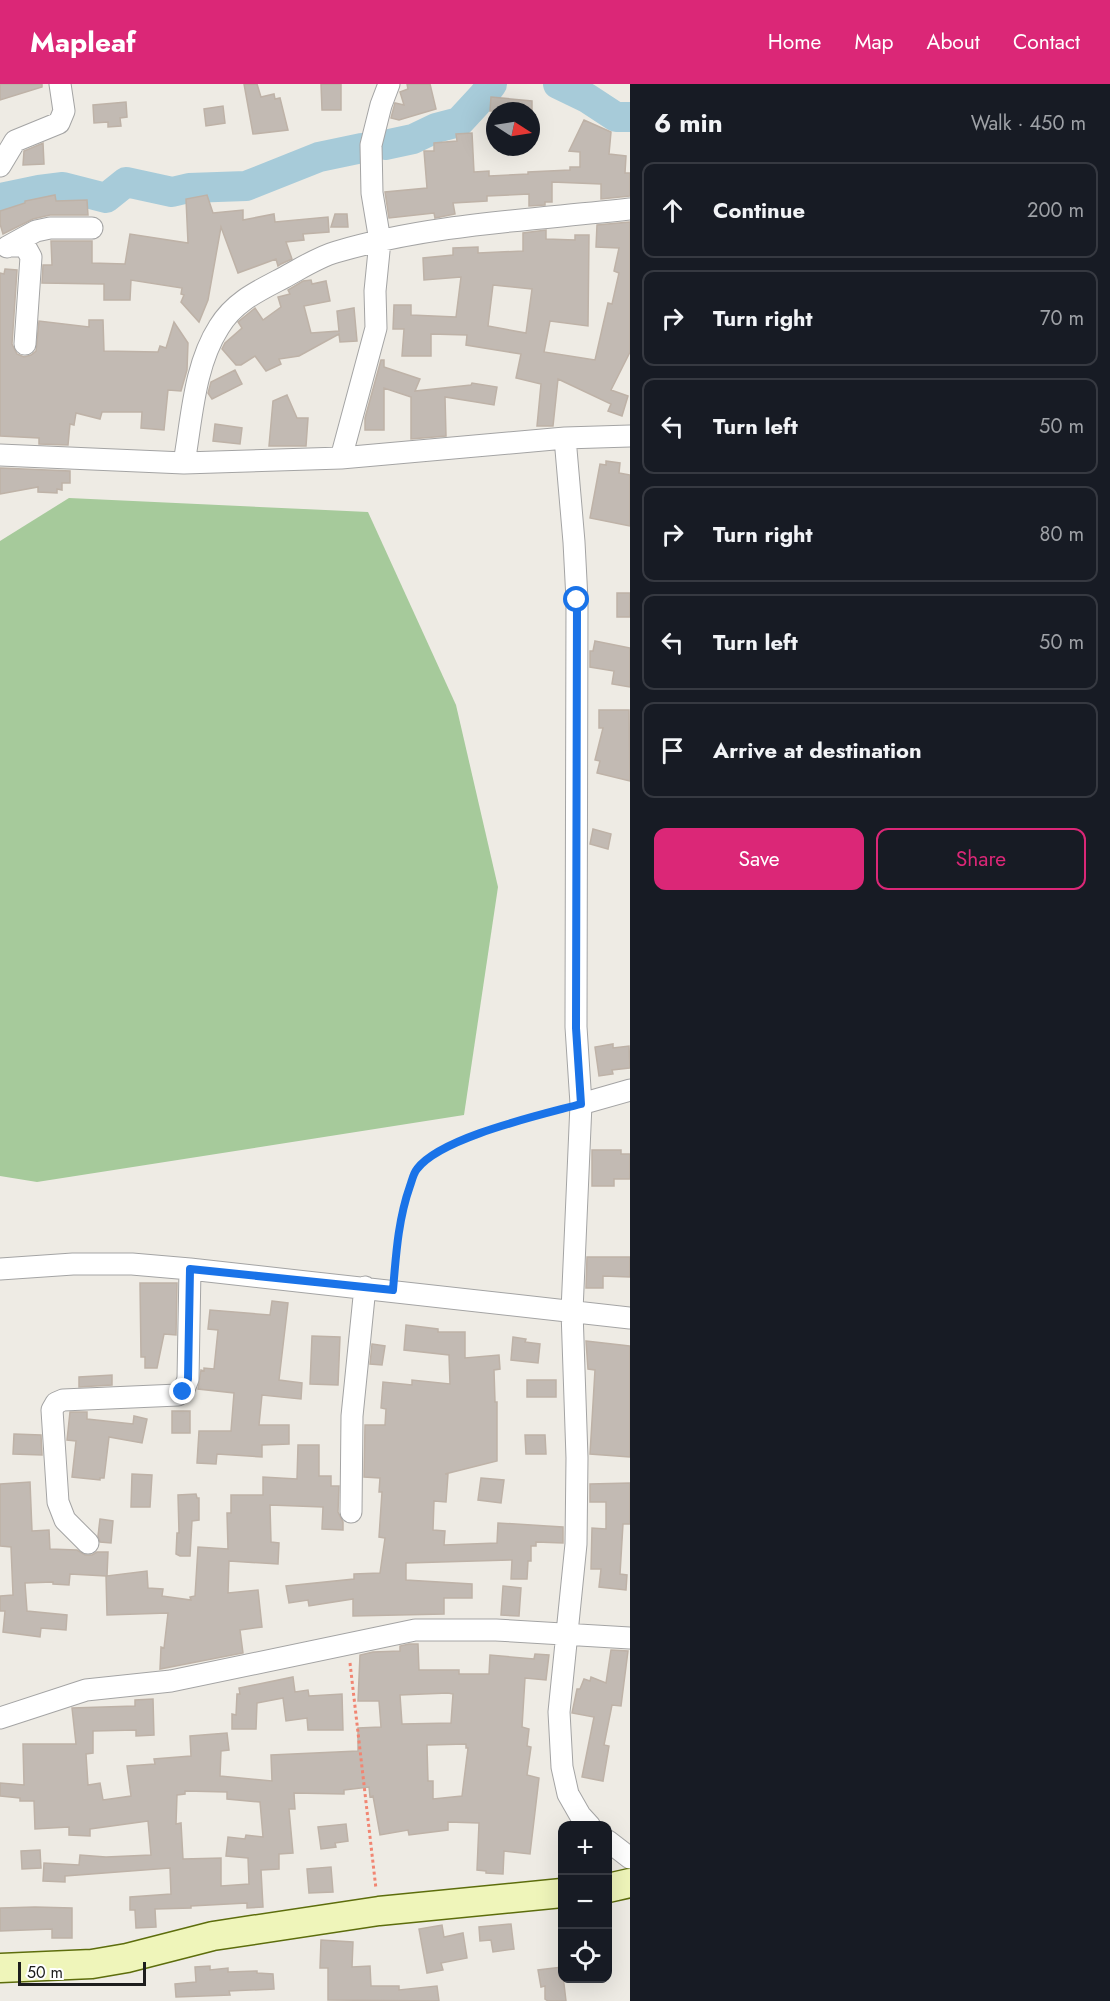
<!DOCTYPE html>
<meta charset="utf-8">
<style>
body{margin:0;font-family:Jost,sans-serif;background:#20242c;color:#f1f3f6}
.controls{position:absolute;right:18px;bottom:18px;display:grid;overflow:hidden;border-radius:12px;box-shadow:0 6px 24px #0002}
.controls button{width:54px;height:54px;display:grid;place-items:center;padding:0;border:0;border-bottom:2px solid #363941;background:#171b24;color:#f1f3f6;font:30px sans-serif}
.compass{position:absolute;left:486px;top:18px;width:54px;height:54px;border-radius:50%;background:#171b24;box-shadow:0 6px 24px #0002;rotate:102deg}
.scale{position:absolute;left:18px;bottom:15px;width:128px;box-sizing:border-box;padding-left:6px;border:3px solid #1d1d1d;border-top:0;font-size:16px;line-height:21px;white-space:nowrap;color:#1d1d1d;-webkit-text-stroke:4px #fff;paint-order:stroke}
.stop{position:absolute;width:18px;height:18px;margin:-14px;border:4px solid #1a73e8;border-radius:50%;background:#fff}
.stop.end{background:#1a73e8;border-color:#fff;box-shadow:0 2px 6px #0008}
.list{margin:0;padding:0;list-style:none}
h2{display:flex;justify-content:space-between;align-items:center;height:78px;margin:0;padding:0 24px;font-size:26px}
h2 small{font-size:20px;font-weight:400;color:#9ea1a6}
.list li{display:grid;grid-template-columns:39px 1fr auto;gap:18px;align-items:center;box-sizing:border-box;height:96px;margin:0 12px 12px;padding:0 12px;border:2px solid #363941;border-radius:12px}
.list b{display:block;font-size:22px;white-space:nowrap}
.list em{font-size:20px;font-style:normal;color:#9ea1a6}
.actions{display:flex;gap:12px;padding:18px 24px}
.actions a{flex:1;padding:14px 0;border:2px solid #db2777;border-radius:12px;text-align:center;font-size:21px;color:#db2777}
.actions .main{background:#db2777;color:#fff}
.icon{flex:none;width:33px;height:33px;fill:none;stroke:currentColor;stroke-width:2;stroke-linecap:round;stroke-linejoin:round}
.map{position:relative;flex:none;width:630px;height:1917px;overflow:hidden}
header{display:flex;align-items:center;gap:36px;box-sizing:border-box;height:84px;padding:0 30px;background:#db2777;color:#fff}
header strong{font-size:28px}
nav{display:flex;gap:33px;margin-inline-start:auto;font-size:21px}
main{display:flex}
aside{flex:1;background:#171b24}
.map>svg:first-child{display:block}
</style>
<header>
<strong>Mapleaf</strong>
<nav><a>Home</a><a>Map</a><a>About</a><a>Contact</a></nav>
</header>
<main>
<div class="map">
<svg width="630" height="1917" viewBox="0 0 630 1917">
<rect width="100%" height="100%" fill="#eeebe4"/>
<path fill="#a6ca9b" d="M69 414 368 428 456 621 498 803 464 1031 37 1098 0 1092V457Z"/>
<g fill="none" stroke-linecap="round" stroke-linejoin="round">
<path stroke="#a7cbd9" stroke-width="30" d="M558 0 587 14 616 33H630
M385 61 413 55 436 44 459 38 483 12 492 0
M0 114 39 106 63 103 106 114 126 98 172 108 189 104 246 102 319 73 362 64"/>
</g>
<path fill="#c2bab3" stroke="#beb2a7" stroke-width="1.5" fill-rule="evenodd" d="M0 0H42V3L0 16Z
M244 0H257L261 13 274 10 275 15 280 14 288 46 253 50Z
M321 0H341V26H322Z
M407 0H430L436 25 399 36 391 34 395 19 404 21 400 8 408 5Z
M491 13 532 17V27H490Z
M126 18 127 33 120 34 121 42 108 43V38L94 39 93 21Z
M223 22 225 39 206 42 204 25Z
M584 36 611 48 609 70 626 72 625 89H630V112L601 115V100L552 98V118H545V121L529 122V110L487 112V117L453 119 455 130 435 134 434 129 389 134 385 108 427 104 424 67H434V59L457 57 456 50 472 49 474 88 489 87V92L528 90V88L570 86V83H580V68L569 67Z
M43 59 44 80 23 81 24 67Z
M55 111 56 117 87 116 88 131H50L33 135 3 150 0 140V127L25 119V117Z
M207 111 213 129 243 126V136L274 130 275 138 328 133 329 148 303 150 304 156 286 158 292 175 281 180 278 182 276 175 238 189 221 143 208 216 199 238 181 218 184 211 181 210 182 204 131 196 130 216H104V200L42 199 43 181H52L51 157H92V179L125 180 130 150 188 159 186 115Z
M335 130H347L348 143H331Z
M630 138V268L611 306 628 312 622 332 608 327 611 320 558 295 553 342H537L541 300 516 294 521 270 466 261 467 251 431 250V272H402L404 245H393L394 221H411V231L456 233 461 193 424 196 423 174 453 171V164L478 163V169L523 167V149L546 146V155L575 156V151H589L588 242 550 237 544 268 595 276 608 219 612 220 619 189 614 187 619 164 596 163 597 141ZM493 201 532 205 526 249 488 242Z
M5 185 17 186 12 260 17 270 24 273 31 271 36 267 39 237 89 243V236H103L104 267 158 268 160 262 166 264 174 238 188 259 187 286 181 307 168 306 164 346 141 344 142 328H102L100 335 76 329 74 341 70 340 68 361 39 360V354L0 352V189L4 190Z
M311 196 312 200 326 197 330 217 304 222 311 249 339 247 337 227 354 224 357 257 340 258 339 250 299 272 279 275 281 280 266 287 255 272 241 281H236L222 265 225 259 242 244 238 238 255 224 263 236 281 223 278 213 290 210 288 206 303 197Z
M381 276H384V283L420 295 415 307 471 301 472 299 497 303 494 321 445 313 446 352 411 355V313L384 304V346H365V334Z
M235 286 242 300 212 315 208 309 211 298Z
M287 311 297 334H308L306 362H269L273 317Z
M215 340 242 344 240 360 213 357Z
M606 377 620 379 619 389 630 391V442L590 434 600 380 606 381Z
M0 384 70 387V399H62V406L57 405V409L38 408V403L0 410Z
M617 509H630V533H617Z
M595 557 630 564V603L612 600 614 587 590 583V567H593Z
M599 626H629L630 697 597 689 600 677 595 676 603 644H599Z
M593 745 611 750 608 765 590 760Z
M613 960V964L629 962 630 984 612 986 613 990 599 992 595 963Z
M592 1066H621V1070H630V1095H614V1102H592Z
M587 1173H630V1193L603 1192V1204H586Z
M140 1199H177L176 1251 164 1250 157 1284H145V1273H141Z
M272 1217 288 1219 279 1296 302 1299 301 1315 262 1311 259 1341H289V1360L262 1361V1373L217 1370 216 1380 197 1379 199 1347H231L234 1309 198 1305 201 1286 204 1287V1284L214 1285 218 1246 208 1245 210 1226 270 1231Z
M406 1241 438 1245V1248H465V1274L499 1271 500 1285 494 1286 495 1318H497V1377L445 1390H448L446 1418 434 1417 433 1446 445 1447 444 1461 497 1459 498 1439 563 1443V1459L536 1458V1462H531V1477H528L527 1495H511L512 1476 406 1479V1496L472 1500V1514H444V1530L353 1532V1515L309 1522 308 1516 289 1519 286 1502 354 1495V1490L380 1489 385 1454 379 1453 382 1408H379L380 1394 364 1393 365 1341H385L386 1325 381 1324 383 1298 412 1301V1296L450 1300 449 1271 404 1266Z
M312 1252 340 1253 338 1301 310 1300Z
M513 1253 526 1255 525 1258 540 1260 538 1279 511 1276Z
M586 1257 630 1262V1373L590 1370 595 1286 588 1285Z
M372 1260 385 1262 382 1281 370 1280Z
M112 1291V1301L79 1303V1293Z
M527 1296H556V1313H527Z
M172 1327H190V1349H172Z
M70 1328H87V1335L133 1340 134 1332 147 1335 142 1359 109 1353 104 1394H100V1396L72 1393 76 1357 67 1356Z
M14 1350 41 1351 42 1371 13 1370Z
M525 1351H545L546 1370H526Z
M298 1361H319V1392H331V1402H339L338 1428 343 1438V1446L322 1445 323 1423 270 1421 271 1458 279 1459 278 1480 229 1477 228 1509 258 1506 262 1543 240 1546 243 1569 160 1585 161 1563 164 1564 168 1529 107 1531 106 1492 70 1490 69 1501 53 1500V1498L25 1499 27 1527 67 1531 66 1546 41 1544 40 1553 3 1548 5 1527H0V1512L13 1511 11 1463 0 1462V1400L30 1398 32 1447 49 1446 50 1465 77 1466 85 1471H92L97 1468H108L107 1492 147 1487 148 1504 163 1505 162 1512 191 1516 190 1513 195 1512 198 1463 228 1465 227 1429H231V1411H263V1393L297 1395Z
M132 1390 152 1391 150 1423H131Z
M481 1394 504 1396 501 1419 478 1416Z
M630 1399V1440H623L620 1490 627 1491 626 1506 599 1503 601 1485H591L592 1444 606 1445V1418H590V1400Z
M196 1410 197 1414H199V1436L192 1437 190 1472H180L176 1470 177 1449H179L178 1411Z
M100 1435 113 1437 111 1459 100 1458 98 1452Z
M503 1502 521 1504 519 1532 501 1531Z
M409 1560H418L419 1586H459V1590H489L490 1571 534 1575 535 1570 549 1571 546 1596 525 1594 522 1643 529 1645 527 1662 531 1663 527 1691 539 1694 530 1770 504 1767 503 1790 486 1789V1787L477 1786 479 1739 448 1738V1746L409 1751 408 1746 380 1751 373 1712 370 1713 369 1703 344 1706V1710L294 1709 295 1725H289L293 1769 279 1770V1785L261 1786 263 1823 247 1824V1819L191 1822V1824L155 1825 156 1843 136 1844 135 1826H130V1813L171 1810 170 1784 65 1792V1798L43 1797 44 1779 79 1781 80 1771 106 1773 151 1771 148 1737 90 1745V1752L69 1751V1743L35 1745 34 1717H20V1714L0 1712V1699L24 1701 23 1660H76L72 1624 135 1622V1616L153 1615 154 1651 136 1652V1646L93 1647V1669L86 1670 88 1701 100 1699 103 1716 131 1712 127 1682 155 1680 154 1675 191 1672 190 1652 227 1649 229 1666 221 1667 220 1692 272 1697 271 1671 358 1667V1644L381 1643 379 1617H358L360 1571 373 1568 400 1567V1562ZM448 1609 453 1610 451 1639 402 1640 400 1611ZM466 1660V1664H468L462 1712 433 1715V1697H428L427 1661ZM185 1707 227 1708V1715L260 1718 263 1753 246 1751 245 1755 228 1753 226 1772 248 1774 249 1800 221 1802V1774L183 1775 181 1739 176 1740 177 1711 185 1710Z
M611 1566 628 1567 621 1622 612 1621 604 1661 609 1662 603 1697 582 1693 594 1633 572 1629 577 1605H580L584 1595 590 1597 591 1593 606 1599Z
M293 1593 295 1608 308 1606 309 1612 342 1610 343 1646H308L307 1634 286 1637 283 1614 257 1619 256 1645H232V1630L236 1631 237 1610H240L239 1604Z
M346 1740 348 1757 335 1759 336 1763 321 1765 318 1743Z
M40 1766 41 1784 22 1785 21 1767Z
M331 1783 333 1808 309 1809 307 1785Z
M35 1823 72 1824V1854H52V1845L0 1847V1824Z
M511 1840 514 1865 493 1868 491 1856 480 1857 479 1843Z
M442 1841 444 1853 463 1849 467 1874 441 1879 443 1886 427 1889 419 1845Z
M321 1856 353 1858 352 1883 370 1882 371 1902H399V1906L437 1902 439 1917 328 1916V1884H320Z
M210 1882V1886L228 1884V1888L257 1887V1889L273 1890 274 1905 229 1907 230 1911 176 1913 175 1900 196 1898 195 1883Z
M562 1883 566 1917H548L545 1915V1902L541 1903 538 1886Z"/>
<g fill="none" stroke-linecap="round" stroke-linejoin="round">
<defs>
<path id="street" d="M0 82 15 57 59 39 64 27 60 0
M11 162H25L31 173 25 260
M7 163 36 147 50 144H92
M565 354 574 458 577 516 576 943 581 1020 572 1227 577 1374 576 1460 559 1628 562 1683 568 1710 580 1731 590 1742
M0 371 184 379 341 374 565 354 630 352
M341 374 376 244 375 207 380 157 372 109 371 61 381 21 389 0
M184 379C192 334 194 282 219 243 234 218 258 207 283 194 300 185 318 173 336 168 430 140 533 136 630 125
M581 1020 630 1006
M0 1185 73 1180H132L190 1185 630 1234
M351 1428 352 1332 365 1203
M88 1459 65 1436 58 1418 52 1326 56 1319 63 1316 178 1311 183 1308 188 1295 190 1185
M0 1634 86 1606 171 1597 415 1546H496L630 1554
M608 1757 630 1774"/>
<path id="secondary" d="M608 1804 630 1799
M0 1884 92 1880 127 1874 213 1852 379 1827 562 1809"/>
</defs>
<use href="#street" stroke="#a4a4a4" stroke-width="23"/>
<use href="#secondary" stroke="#5d6d0c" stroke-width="31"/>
<path stroke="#f18572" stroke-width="3" stroke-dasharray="3 3" stroke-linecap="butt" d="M394 1190C397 1160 400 1113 416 1087 434 1057 528 1035 562 1025
M350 1579 376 1805"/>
<use href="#street" stroke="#fff" stroke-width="21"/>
<use href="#secondary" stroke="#eff5ba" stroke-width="28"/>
</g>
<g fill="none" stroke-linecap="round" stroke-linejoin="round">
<path stroke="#1a73e8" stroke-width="8" d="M183 1308 188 1295 190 1185 393 1206C396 1171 398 1136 410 1102 412 1097 413 1090 417 1085 441 1053 541 1031 581 1020L576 944 577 516"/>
</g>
</svg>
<div class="controls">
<button>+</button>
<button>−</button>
<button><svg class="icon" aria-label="locate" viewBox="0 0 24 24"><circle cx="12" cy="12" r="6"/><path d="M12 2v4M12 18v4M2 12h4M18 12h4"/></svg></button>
</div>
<svg class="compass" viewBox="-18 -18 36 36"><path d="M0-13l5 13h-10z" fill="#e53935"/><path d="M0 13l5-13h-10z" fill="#9ea1a6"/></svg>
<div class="scale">50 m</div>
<div class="stop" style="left:577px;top:516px"></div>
<div class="stop end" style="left:183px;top:1308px"></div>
</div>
<aside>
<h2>6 min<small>Walk · 450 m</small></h2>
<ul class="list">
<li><svg class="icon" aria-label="ahead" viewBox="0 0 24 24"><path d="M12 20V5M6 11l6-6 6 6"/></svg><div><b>Continue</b></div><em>200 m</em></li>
<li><svg class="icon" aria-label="right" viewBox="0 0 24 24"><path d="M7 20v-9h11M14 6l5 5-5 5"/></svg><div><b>Turn right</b></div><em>70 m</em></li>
<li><svg class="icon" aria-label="left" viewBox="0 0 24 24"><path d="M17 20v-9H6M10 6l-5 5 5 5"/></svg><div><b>Turn left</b></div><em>50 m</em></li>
<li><svg class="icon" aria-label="right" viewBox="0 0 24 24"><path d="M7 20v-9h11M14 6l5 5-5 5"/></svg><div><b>Turn right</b></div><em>80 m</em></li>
<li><svg class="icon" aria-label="left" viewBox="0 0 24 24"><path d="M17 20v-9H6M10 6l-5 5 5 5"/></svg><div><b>Turn left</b></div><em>50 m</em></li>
<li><svg class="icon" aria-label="arrive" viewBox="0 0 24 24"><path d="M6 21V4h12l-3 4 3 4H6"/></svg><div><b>Arrive at destination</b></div></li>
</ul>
<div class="actions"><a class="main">Save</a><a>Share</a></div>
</aside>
</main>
